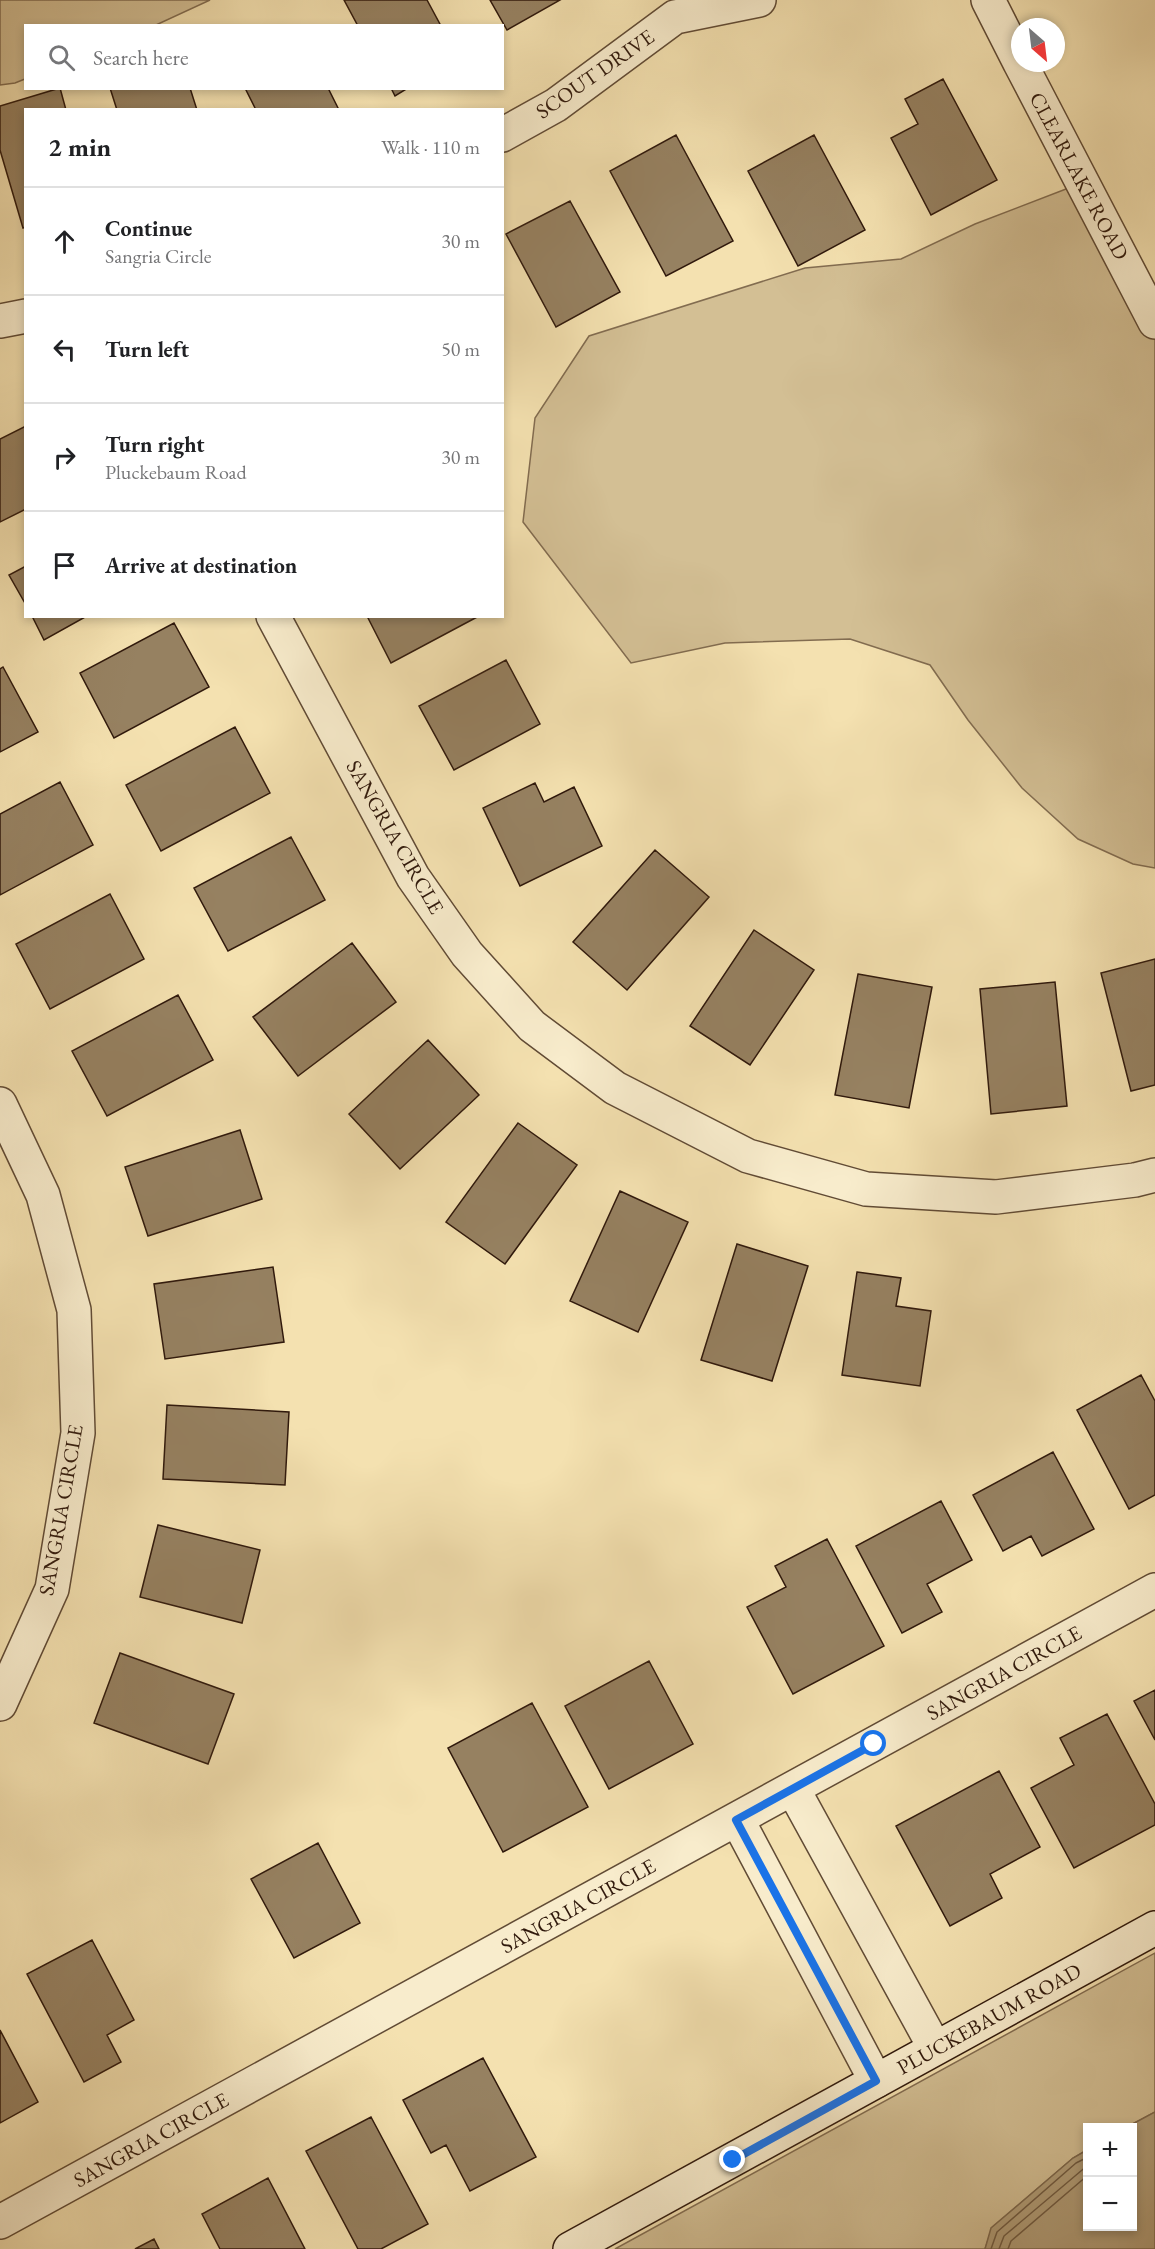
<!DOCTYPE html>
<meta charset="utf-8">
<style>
body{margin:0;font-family:"EB Garamond",serif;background:#f2f2f2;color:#202124}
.controls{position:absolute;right:18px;bottom:18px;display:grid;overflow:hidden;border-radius:0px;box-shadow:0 3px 9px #0003}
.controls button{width:54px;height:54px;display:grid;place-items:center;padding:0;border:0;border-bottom:2px solid #e0e0e0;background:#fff;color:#202124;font:30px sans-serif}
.compass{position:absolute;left:1011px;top:18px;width:54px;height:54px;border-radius:50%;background:#fff;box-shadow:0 3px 9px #0003;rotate:152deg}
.stop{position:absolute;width:18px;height:18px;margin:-14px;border:4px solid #1a73e8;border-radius:50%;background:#fff}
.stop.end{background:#1a73e8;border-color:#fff;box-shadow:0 2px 6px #0008}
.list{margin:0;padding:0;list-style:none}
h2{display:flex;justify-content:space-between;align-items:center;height:78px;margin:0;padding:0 24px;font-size:26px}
h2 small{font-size:20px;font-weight:400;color:#757577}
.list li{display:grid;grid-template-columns:39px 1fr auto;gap:18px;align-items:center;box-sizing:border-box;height:108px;padding:0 24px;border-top:2px solid #e0e0e0}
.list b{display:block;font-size:22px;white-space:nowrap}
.list p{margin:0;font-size:20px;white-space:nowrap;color:#757577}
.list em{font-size:20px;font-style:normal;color:#757577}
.icon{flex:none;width:33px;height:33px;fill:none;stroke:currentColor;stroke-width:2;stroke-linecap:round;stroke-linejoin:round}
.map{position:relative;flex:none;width:1155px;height:2249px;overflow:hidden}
.search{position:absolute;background:#fff;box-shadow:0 3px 9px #0003;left:24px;top:24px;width:480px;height:66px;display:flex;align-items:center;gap:15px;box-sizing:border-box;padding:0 21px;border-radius:0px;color:#757577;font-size:22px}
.panel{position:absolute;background:#fff;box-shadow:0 3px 9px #0003;left:24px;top:108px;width:480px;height:510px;border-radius:0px}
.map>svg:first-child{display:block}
</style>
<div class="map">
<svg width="1155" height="2249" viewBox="0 0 1155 2249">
<rect width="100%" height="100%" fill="#f4e1b0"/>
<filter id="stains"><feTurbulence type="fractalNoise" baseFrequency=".00333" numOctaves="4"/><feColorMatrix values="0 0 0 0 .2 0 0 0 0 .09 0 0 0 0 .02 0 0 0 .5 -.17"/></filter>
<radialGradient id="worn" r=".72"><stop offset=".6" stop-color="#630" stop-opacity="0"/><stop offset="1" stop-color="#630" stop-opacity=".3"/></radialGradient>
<path fill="#d3bf94" stroke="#826c50" stroke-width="1.5" d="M0 0H210L156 25 26 26 25 79 15 83 0 85Z
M1089 184 1155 318V868L1133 864 1078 839 1022 788 968 720 930 665 850 639 725 643 631 663 523 522 535 418 589 336 805 268 901 259 975 224 1066 189Z
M1155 1953V2112L1127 2127 1088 2128 1087 2150 1073 2158 992 2228 985 2249H615Z"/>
<path fill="#b19d78" stroke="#7d684d" stroke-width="1.5" d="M1155 2112V2249H985L991 2228 1073 2158 1087 2150 1088 2226H1132V2128L1127 2127Z"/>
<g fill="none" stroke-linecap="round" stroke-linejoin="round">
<path stroke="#705b42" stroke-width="1.5" d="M991 2249 997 2232 1076 2163 1088 2157
M999 2249 1004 2236 1088 2165
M1008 2249 1011 2241 1088 2175"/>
</g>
<path fill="#968161" stroke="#30190c" stroke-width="1.5" d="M344 0H427L441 26H358Z
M490 0H560L507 30Z
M943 79 997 180 931 215 891 138 918 124 905 99Z
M60 88 66 110H26V227L23 228 0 150V106Z
M110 88H190L197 110H117Z
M245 88H328L339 110H256Z
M391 88H408L395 96Z
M676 135 733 241 666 276 610 171Z
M814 135 865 230 798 266 748 171Z
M570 201 620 292 556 327 506 234Z
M26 426V509L0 522V439Z
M26 566V605L9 575Z
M32 616H87L44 640Z
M367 616H479L391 663Z
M174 623 209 687 114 738 80 673Z
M506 660 540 724 454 770 419 706Z
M3 667 38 732 0 752V669Z
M235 727 270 793 161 851 126 785Z
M60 782 93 845 0 895V814Z
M535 783 544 802 574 787 602 846 520 886 483 808Z
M291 837 325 900 228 951 194 888Z
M655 850 709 897 627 990 573 942Z
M110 894 144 959 50 1009 16 944Z
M754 930 814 970 750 1065 690 1026Z
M352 943 396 1002 298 1076 253 1017Z
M1155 959V1085L1131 1091 1101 973Z
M858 974 932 987 909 1108 835 1095Z
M1055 982 1067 1106 991 1114 980 989Z
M178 995 213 1060 107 1116 72 1051Z
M428 1040 479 1095 400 1169 349 1114Z
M518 1123 577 1165 505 1264 446 1222Z
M240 1130 262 1199 148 1236 125 1167Z
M620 1191 688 1222 638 1332 570 1301Z
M737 1244 808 1266 772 1381 701 1360Z
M273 1267 284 1342 165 1359 154 1284Z
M857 1272 901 1278 896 1306 931 1311 920 1386 842 1375Z
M1141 1375 1155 1401V1495L1129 1509 1077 1410Z
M167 1405 289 1412 285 1485 163 1479Z
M1053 1452 1094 1529 1042 1556 1031 1536 1003 1551 973 1495Z
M941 1501 972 1560 927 1584 942 1612 902 1633 856 1546Z
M158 1525 260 1550 242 1623 140 1597Z
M827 1539 884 1646 793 1694 747 1607 786 1587 775 1566Z
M120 1653 234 1694 208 1764 94 1723Z
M649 1661 693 1744 609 1789 565 1706Z
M1155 1690V1740L1134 1701Z
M532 1703 588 1807 503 1852 448 1748Z
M1107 1714 1155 1804V1825L1074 1868 1031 1788 1074 1765 1060 1738Z
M999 1771 1040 1847 990 1874 1002 1898 950 1926 896 1826Z
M318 1843 360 1923 294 1958 251 1879Z
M92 1940 134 2020 107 2035 121 2062 84 2082 27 1974Z
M0 2030 38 2102 0 2123Z
M483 2058 536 2157 470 2191 446 2145 431 2153 403 2100Z
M371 2117 428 2224 381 2249H358L306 2151Z
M268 2178 305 2249H220L202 2214Z
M154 2239 159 2249H135Z"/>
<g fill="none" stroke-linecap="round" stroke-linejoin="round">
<defs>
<path id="street" d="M988 0 1020 63
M1020 63 1155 322
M502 135 556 105 675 17 759 0
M0 321 26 316
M273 616 413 877 467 954 532 1026 615 1088 748 1156 866 1189 996 1197 1135 1180 1155 1175
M0 1104 43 1195 74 1310 78 1433 52 1589 0 1704
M793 1789 935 2048
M737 1819 876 2081
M0 2222 1155 1590"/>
<path id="secondary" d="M570 2249 1155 1928"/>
</defs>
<use href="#street" stroke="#614b35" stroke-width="36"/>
<use href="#secondary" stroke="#30190c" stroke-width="36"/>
<use href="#street" stroke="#f8eccc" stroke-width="33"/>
<use href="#secondary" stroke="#f8eccc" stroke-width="33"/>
</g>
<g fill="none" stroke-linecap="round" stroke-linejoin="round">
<path stroke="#1a73e8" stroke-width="8" d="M733 2160 876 2081 736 1820 874 1744"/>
</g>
<g text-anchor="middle" stroke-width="4.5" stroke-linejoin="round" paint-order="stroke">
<g font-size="21" fill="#30190c" stroke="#f8eccc">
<text transform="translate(595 74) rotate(-35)" y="7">SCOUT DRIVE</text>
<text transform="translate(1079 176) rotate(62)" y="7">CLEARLAKE ROAD</text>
<text transform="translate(395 837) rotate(60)" y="7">SANGRIA CIRCLE</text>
<text transform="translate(61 1510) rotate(-80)" y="7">SANGRIA CIRCLE</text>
<text transform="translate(1004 1673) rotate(-29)" y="7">SANGRIA CIRCLE</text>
<text transform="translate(578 1906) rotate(-29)" y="7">SANGRIA CIRCLE</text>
<text transform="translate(989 2019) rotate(-29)" y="7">PLUCKEBAUM ROAD</text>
<text transform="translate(151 2140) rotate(-29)" y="7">SANGRIA CIRCLE</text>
</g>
</g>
<rect width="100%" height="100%" filter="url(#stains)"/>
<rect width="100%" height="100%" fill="url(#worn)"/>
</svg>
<div class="controls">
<button>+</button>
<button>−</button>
</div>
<svg class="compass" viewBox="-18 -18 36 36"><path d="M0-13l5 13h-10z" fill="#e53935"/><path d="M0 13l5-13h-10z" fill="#757577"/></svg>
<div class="stop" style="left:874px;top:1744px"></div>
<div class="stop end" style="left:733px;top:2160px"></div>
<div class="search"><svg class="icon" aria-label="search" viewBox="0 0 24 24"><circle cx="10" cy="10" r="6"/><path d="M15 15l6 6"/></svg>Search here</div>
<section class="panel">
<h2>2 min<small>Walk · 110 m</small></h2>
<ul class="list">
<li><svg class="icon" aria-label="ahead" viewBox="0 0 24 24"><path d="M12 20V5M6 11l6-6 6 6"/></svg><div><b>Continue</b><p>Sangria Circle</p></div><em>30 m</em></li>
<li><svg class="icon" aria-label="left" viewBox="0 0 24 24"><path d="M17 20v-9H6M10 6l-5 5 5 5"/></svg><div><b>Turn left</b></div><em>50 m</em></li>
<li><svg class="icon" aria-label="right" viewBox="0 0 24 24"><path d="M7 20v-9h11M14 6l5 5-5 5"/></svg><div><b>Turn right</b><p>Pluckebaum Road</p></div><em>30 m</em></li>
<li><svg class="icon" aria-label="arrive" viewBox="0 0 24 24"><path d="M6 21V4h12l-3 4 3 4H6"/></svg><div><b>Arrive at destination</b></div></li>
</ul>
</section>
</div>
